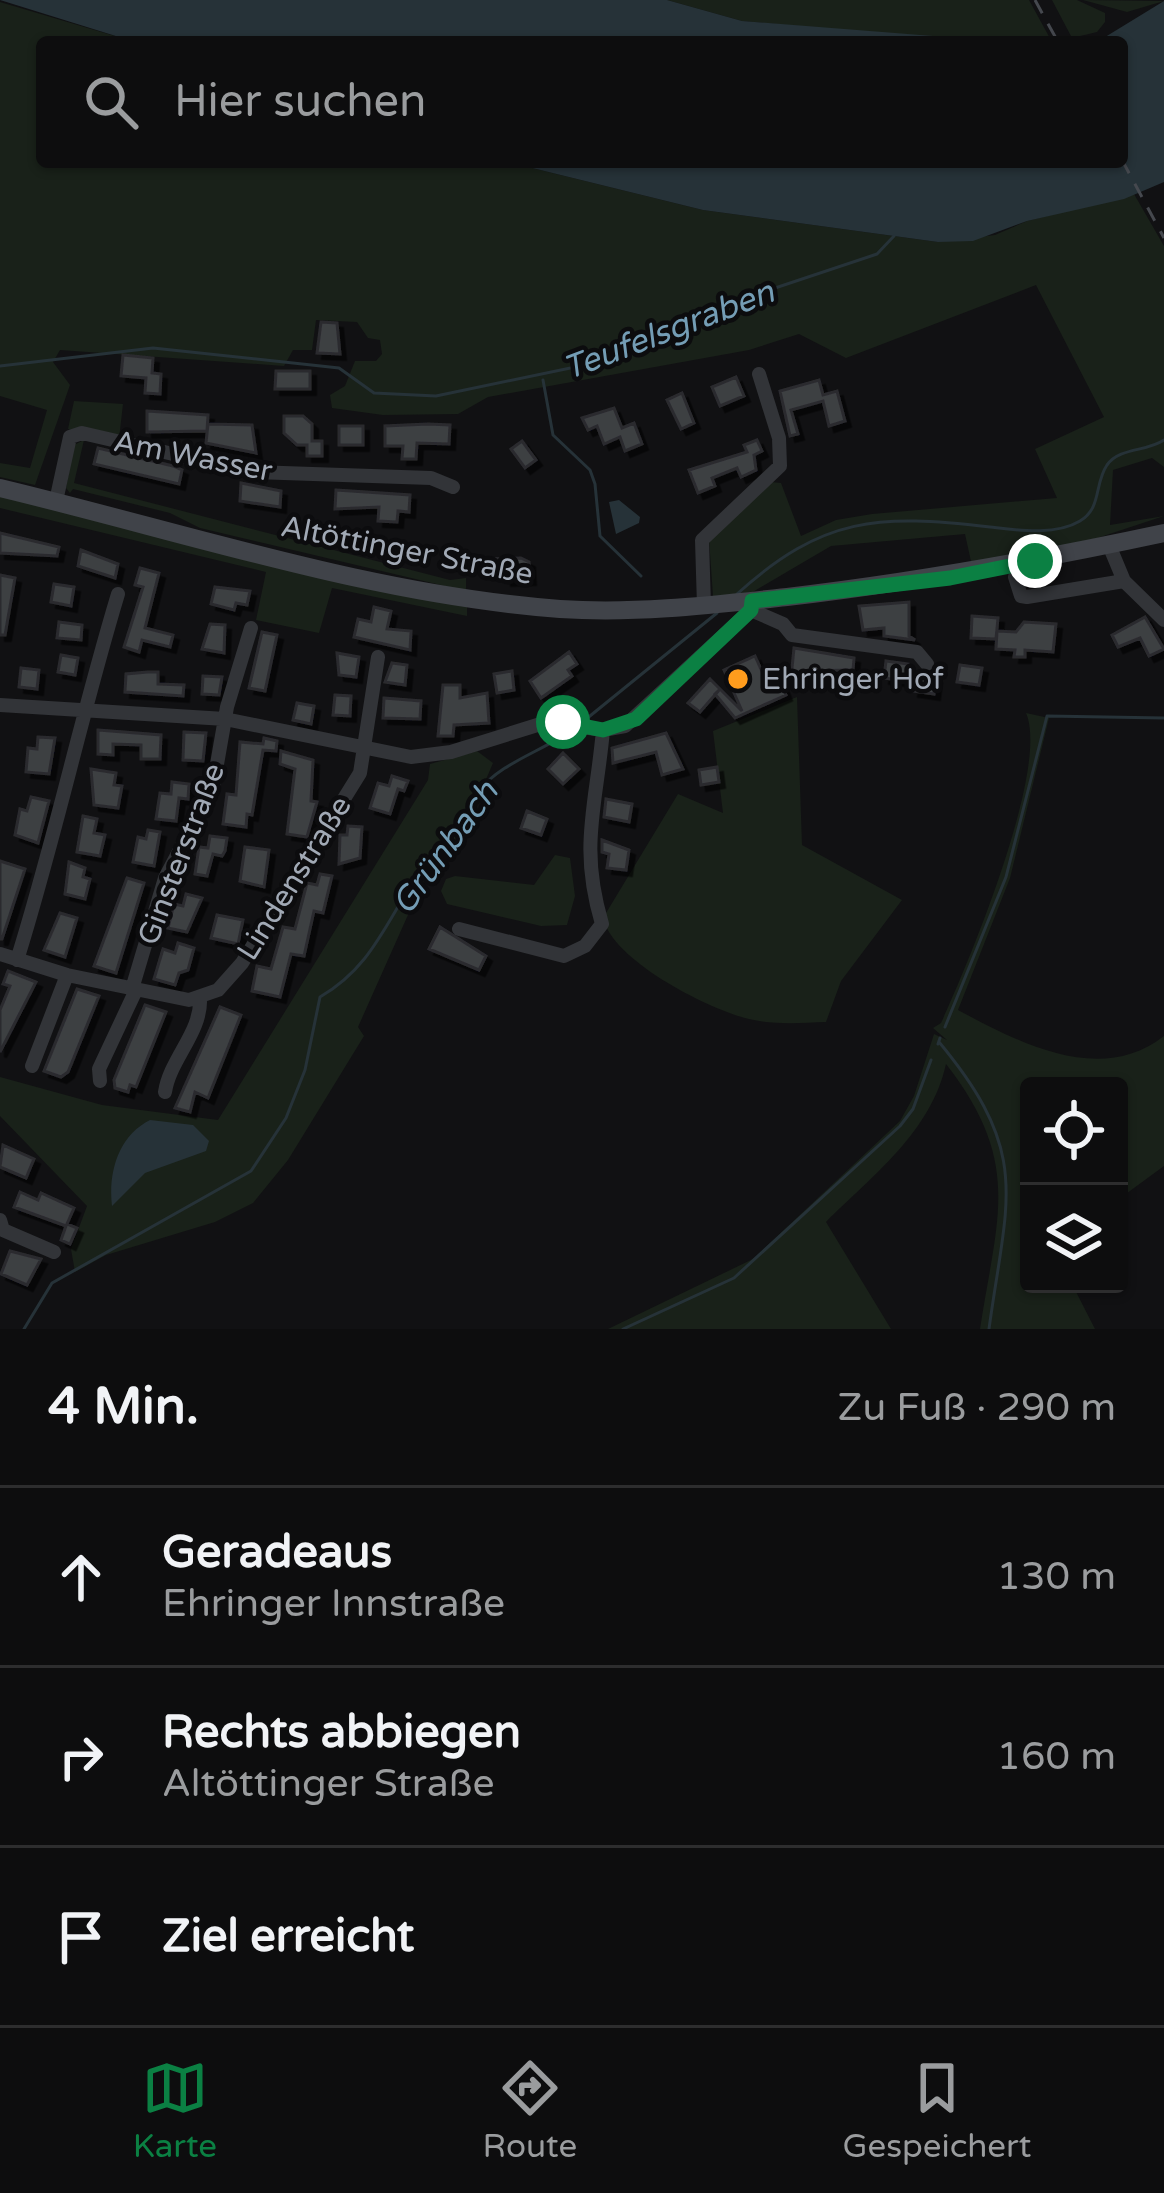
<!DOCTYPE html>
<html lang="de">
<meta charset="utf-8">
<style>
body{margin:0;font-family:"Varela Round",sans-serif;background:#1b1b1c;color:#f1f3f6}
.controls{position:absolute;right:36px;bottom:36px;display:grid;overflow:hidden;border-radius:12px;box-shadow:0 3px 9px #0004}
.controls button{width:108px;height:108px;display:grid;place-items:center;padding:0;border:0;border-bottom:3px solid #2d2d2e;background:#0d0d0e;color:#f1f3f6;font:60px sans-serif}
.stop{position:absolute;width:36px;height:36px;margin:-27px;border:9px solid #0b8043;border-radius:50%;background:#fff}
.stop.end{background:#0b8043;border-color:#fff;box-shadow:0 3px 12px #0008}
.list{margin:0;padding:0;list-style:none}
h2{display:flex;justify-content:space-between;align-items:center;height:156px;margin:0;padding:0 48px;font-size:51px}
h2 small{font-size:39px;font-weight:400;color:#9a9c9e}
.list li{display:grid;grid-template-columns:78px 1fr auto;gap:36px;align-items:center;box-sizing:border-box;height:180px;padding:0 48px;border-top:3px solid #2d2d2e}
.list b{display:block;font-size:45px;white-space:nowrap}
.list p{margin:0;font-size:39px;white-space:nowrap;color:#9a9c9e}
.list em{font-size:39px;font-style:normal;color:#9a9c9e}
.icon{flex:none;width:66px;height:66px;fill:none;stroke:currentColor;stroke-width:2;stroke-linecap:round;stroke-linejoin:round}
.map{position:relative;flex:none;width:1164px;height:1329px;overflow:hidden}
.search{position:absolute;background:#0d0d0e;box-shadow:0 3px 9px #0004;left:36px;right:36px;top:36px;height:132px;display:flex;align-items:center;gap:30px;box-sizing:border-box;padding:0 42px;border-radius:12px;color:#9a9c9e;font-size:45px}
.sheet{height:696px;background:#0d0d0e}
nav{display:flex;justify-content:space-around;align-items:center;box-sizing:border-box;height:168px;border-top:3px solid #2d2d2e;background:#0d0d0e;font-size:33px;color:#9a9c9e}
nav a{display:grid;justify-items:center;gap:6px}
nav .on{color:#0b8043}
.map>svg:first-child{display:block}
</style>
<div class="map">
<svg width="1164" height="1329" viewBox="0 0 1164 1329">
<defs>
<filter id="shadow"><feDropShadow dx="5.5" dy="5.5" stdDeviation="0" flood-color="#0009"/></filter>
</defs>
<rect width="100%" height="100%" fill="#111113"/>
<path fill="#192119" d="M667 0H1029L1052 42 929 38 742 21Z
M1052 0H1077L1105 13V22L1097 32 1072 38Z
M1083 0 1164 1 1127 12Z
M0 2 135 42H42V162H508L703 210 938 242 995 235 1027 221 1134 194 1164 246V467L1152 458 1113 470 1110 525 1164 516 1061 550 972 566 965 534 831 546 751 593 713 596 709 539 771 482 781 483 801 536 836 520 872 514 1057 498 1035 449 1104 417 1036 285 846 358 799 334 749 350 488 397 458 414 383 415 332 408 330 395 345 386 355 361H376L382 354 380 340 368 338 357 322 316 320 312 350H293L284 366 60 350 53 362 70 385 35 485 0 477V463L30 468 47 410 0 396Z
M74 401 123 404 119 439 68 429Z
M84 440 74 483 450 580 466 578V591L200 528 170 513 73 489 70 493 66 488 74 445Z
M0 495 467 606V616L332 588 319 633 256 620 266 572 0 508Z
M797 697 802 845 902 900 841 981 826 1022C800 1023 774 1025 749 1019 708 1009 613 961 603 918L678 794 723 813 713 731Z
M1026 713 1049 718 1010 878 958 1010C1020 1043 1100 1086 1164 1036V1166L1119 1199V1086H1029V1284H1072L1095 1329H980C997 1217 1023 1163 946 1064 931 1132 873 1175 826 1222L891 1329H608L753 1259 900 1121 914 1096 934 1034 947 1040 933 1028 941 1023C968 965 1050 768 1026 713Z
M477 751 493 763 461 838 420 888 358 1027 364 1036 288 1160 253 1203 215 1222 106 1255 75 1272 71 1249 87 1206 0 1116V1077L102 1105 218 1120 428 780 430 764Z
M555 855 570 858 575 896 567 925 541 926 447 904 441 891 446 879 455 876 534 885Z"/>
<path fill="#263238" d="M0 0H667L742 21 1009 42H135Z
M1164 1V182L1124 199 1027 221 973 241 938 242 703 210 508 162H1122V42H1097Z
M619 500 640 517 639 523 616 534 609 502Z
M150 1120 193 1125 209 1141 206 1151 145 1173 112 1206C108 1173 118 1136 150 1120Z"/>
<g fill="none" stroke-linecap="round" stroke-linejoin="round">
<path stroke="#263238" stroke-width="3" d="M0 366 153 348 339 368 374 393 436 396 604 361 709 310 877 254 894 236
M543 380 553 435 590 470 595 484 600 536 641 576
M737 594C823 516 879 514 990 527 1017 530 1055 536 1080 521 1102 508 1094 484 1107 465 1120 447 1147 452 1164 440
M585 720 717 613
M945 1027 1006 877 1047 716 1164 718
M939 1042C1032 1154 1007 1197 989 1329
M938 1044 940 1038
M24 1329 52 1283 251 1171 286 1118 305 1070 320 997C366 970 381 934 408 890 419 870 436 857 449 840 461 825 467 806 479 791 500 763 543 751 572 730
M623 1329 734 1278 900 1126 913 1109 931 1060"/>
</g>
<path fill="#3d3f43" stroke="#2b2b2f" stroke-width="3" filter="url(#shadow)" d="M321 322 337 323 340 354 317 353Z
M123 355 153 358 152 373 161 374 160 394 145 393 146 378 121 376Z
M276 371H310V389H275Z
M736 377 744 396 720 406 712 387Z
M819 380 823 395 837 391 845 421 829 426 823 401 791 410 798 434 790 436 780 391Z
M682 393 694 423 681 429 667 400Z
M614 408 622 428 634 423 642 444 625 451 620 437 604 444 597 426 588 430 582 418Z
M147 411 208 415 207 431 147 432Z
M284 416H303L312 424V441H322V456H307V445H297L284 433Z
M208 424 252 425 256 453 206 443Z
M428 424 450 425 449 444 417 443 416 459H402L403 446H385V426Z
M339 426H363V445H339Z
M757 440 762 451 754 455 756 470 741 477 737 468 712 478 715 486 698 493 689 470 747 452 744 445Z
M522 441 536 460 525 468 511 449Z
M98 448 173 466 182 470 179 484 94 464Z
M241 483 281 491 280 507 240 501Z
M336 490 410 495 409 512 398 511 397 522 378 521 379 507 335 509Z
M0 533 59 547 57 556 0 553Z
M81 550 118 564 115 578 78 566Z
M521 558 529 562 530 579 506 580 505 573 488 574 487 559Z
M140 568 159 573 145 628 173 635 170 647 142 640 139 652 124 647 143 587 135 585Z
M0 575 15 578 5 635H0Z
M54 584 74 587 71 606 51 602Z
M215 587 250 591 247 605 236 603 234 610 211 604Z
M909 602V636L915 640 884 636V628L863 630 859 606Z
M374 607 391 611 387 629 411 631 410 650 354 637 358 619 371 622Z
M972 616 998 618 996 639 971 638Z
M1145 617 1164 649 1149 656 1140 638 1118 647 1112 635Z
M59 622 82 625 81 640 57 638Z
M1024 622 1056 624 1053 652 1025 650V657H1014L1015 650 996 649 997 631 1016 632Z
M210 624 225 625 224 653 202 649Z
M262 632 277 635 265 691 249 688Z
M794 648 854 658 853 670 804 671 803 680 791 678Z
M569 652 577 664 568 670 572 676 541 698 530 681Z
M337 653 359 657 356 677 339 675Z
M61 655 78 658 75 675 58 672Z
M755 656 769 687 781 682 786 695 735 718 715 694 720 689 742 711 724 670Z
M886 661 908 664 906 681 884 678Z
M392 663 407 665 405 685 385 682Z
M960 665 982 668 979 685 957 682Z
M21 668 39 670 37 689 19 687Z
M512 671 514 690 497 693 494 674Z
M148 672H158V684L184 685 183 696 125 692 126 674Z
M915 675 936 678 934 694 913 691Z
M203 676 222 677 219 695 202 694Z
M710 679 720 689 700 712 688 703Z
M443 685H460V698L487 693 489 723 454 725 453 736H438Z
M335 695 351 696 350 716 333 715Z
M384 698 421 701 420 719 383 718Z
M297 703 314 706 311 724 293 720Z
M98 730 161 735 160 759H141V745L113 744V755L98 754Z
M184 732 206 733 203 761 183 760Z
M666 733 683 769 662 775 656 752 613 763 612 748Z
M38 737 55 738 49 774 26 772 28 748 37 749Z
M264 738 277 741 276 751 263 750 252 815 247 814 246 827 223 824 227 794 236 795 240 742 263 744Z
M281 751 313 760 311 801 317 802 307 837 287 834 295 769 280 764Z
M563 753 579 769 563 784 548 769Z
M717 767 719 782 701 785 699 770Z
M91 769 116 773 114 785 122 786 118 808 94 805Z
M392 776 408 781 404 791 398 789 390 814 370 808 378 783 389 786Z
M172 782 189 784 188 799 179 798 176 821 156 819 160 793 171 794Z
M31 797 49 801 38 843 15 835 20 809 27 811Z
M606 799 632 804 629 822 604 817Z
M527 811 547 819 541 835 521 828Z
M83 816 97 819 94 833 105 835 100 856 77 852Z
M348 826 362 827 360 858 339 864 340 835H347Z
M148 830 160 832 154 866 133 862 138 837 146 839Z
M210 836 227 838 225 851 222 856 213 854 207 876 195 874 199 847 208 848Z
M602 840 629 850 626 870 607 868 609 854 602 852Z
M245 847 269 850 264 887 240 881Z
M0 861 25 869 2 939H0Z
M69 862 85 868 83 877 90 879 85 899 65 894Z
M320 874 332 876 323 913 314 911 304 956 291 954 280 997 252 991 257 966 271 969 283 927 295 929 307 883 317 885Z
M127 878 144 883 116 973 94 966Z
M186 894 202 898 187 932 168 928 174 904 183 906Z
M60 913 77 918 65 957 44 950Z
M217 915 243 920 238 944 211 938Z
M440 927 486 956 479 970 429 949Z
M178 943 194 948 188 970 179 973 175 985 154 979 163 949 175 953Z
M8 971 36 982 0 1052V1010L10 986 3 984Z
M77 989 99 996 68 1072 61 1077 44 1071Z
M145 1005 166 1012 136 1087 130 1085 128 1092 115 1088 114 1080Z
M220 1007 241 1015 208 1098 195 1092 190 1112 175 1108Z
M3 1145 34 1159 26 1178 0 1167Z
M20 1192 38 1200 41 1193 74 1208 67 1224 77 1228 70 1244 61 1240 66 1226 14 1207Z
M10 1251 41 1259 27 1285 1 1274Z"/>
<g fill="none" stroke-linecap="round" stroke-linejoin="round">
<path stroke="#323438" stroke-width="14" d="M56 501 70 437 82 433 251 472 431 478 453 487
M1109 545 1124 581 1164 620
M1015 577 1021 596 1027 597 1124 581
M704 606 702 540 780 466 779 438 759 374
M751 610 783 624 792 635 917 652 927 664
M0 705 225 719 411 757 451 752 547 722 603 730 625 726 751 610 752 601
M459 929 564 956 585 946 602 924C579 846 596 808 603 730
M0 954 67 975 189 1000 218 990 242 963 360 773 378 657
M17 960C55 839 81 716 118 594
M132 989 165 878 213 787 227 707 251 628
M32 1066 67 975
M100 1081 99 1069 136 990
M165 1092C170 1059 202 1032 200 998
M0 1220 3 1230 54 1252"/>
<path stroke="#404349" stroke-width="18" d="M0 488C184 532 371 595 560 609 636 614 712 605 787 597 915 582 1038 560 1164 533"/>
<path stroke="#45484e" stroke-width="3" stroke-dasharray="15 12" stroke-linecap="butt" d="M1035 0 1058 42
M1122 160 1164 238"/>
</g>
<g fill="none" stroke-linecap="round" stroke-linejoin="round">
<path stroke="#0b8043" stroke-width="15" d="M563 722 603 730 636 719 751 610 752 601 950 578 1035 561"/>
</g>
<circle fill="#ff9c1d" stroke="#0c0c0e" stroke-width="4.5" cx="738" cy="679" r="12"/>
<g text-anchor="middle" stroke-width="9" stroke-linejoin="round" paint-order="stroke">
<g font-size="30" fill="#a1a9b5" stroke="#0c0c0e">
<text transform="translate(193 456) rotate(11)" y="10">Am Wasser</text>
<text transform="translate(407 550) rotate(11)" y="10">Altöttinger Straße</text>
<text transform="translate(181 854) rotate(-69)" y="10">Ginsterstraße</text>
<text transform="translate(294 878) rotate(-58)" y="10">Lindenstraße</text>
</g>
<g font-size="30" fill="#a1a9b5" stroke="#0c0c0e" text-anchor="start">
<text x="762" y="689">Ehringer Hof</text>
</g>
<g font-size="33" font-style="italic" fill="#749db5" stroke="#0c0c0e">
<text transform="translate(668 329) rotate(-21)" y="12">Teufelsgraben</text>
<text transform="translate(444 847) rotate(-54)" y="12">Grünbach</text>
</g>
</g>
</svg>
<div class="controls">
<button><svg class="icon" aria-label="locate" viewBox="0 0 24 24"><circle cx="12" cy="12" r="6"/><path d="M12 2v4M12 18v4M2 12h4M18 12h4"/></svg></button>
<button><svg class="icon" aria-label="layers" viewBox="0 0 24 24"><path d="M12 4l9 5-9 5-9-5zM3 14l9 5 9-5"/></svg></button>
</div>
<div class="stop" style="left:563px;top:722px"></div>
<div class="stop end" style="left:1035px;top:561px"></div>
<div class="search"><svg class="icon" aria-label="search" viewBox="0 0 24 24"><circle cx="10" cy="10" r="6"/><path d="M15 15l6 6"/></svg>Hier suchen</div>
</div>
<section class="sheet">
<h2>4 Min.<small>Zu Fuß · 290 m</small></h2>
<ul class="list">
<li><svg class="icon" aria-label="ahead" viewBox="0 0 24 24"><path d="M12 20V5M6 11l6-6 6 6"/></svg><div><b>Geradeaus</b><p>Ehringer Innstraße</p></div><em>130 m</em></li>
<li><svg class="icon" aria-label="right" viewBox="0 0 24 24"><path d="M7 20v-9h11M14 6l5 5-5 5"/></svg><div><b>Rechts abbiegen</b><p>Altöttinger Straße</p></div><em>160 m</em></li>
<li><svg class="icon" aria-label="arrive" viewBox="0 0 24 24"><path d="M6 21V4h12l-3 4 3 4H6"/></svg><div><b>Ziel erreicht</b></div></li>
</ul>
</section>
<nav>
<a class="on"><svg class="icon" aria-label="map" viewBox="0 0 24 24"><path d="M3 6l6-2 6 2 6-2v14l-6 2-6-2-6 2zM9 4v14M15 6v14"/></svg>Karte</a>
<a><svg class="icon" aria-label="directions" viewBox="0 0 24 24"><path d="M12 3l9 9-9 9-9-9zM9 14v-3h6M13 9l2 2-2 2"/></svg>Route</a>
<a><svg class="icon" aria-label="saved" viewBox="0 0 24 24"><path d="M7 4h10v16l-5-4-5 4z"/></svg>Gespeichert</a>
</nav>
